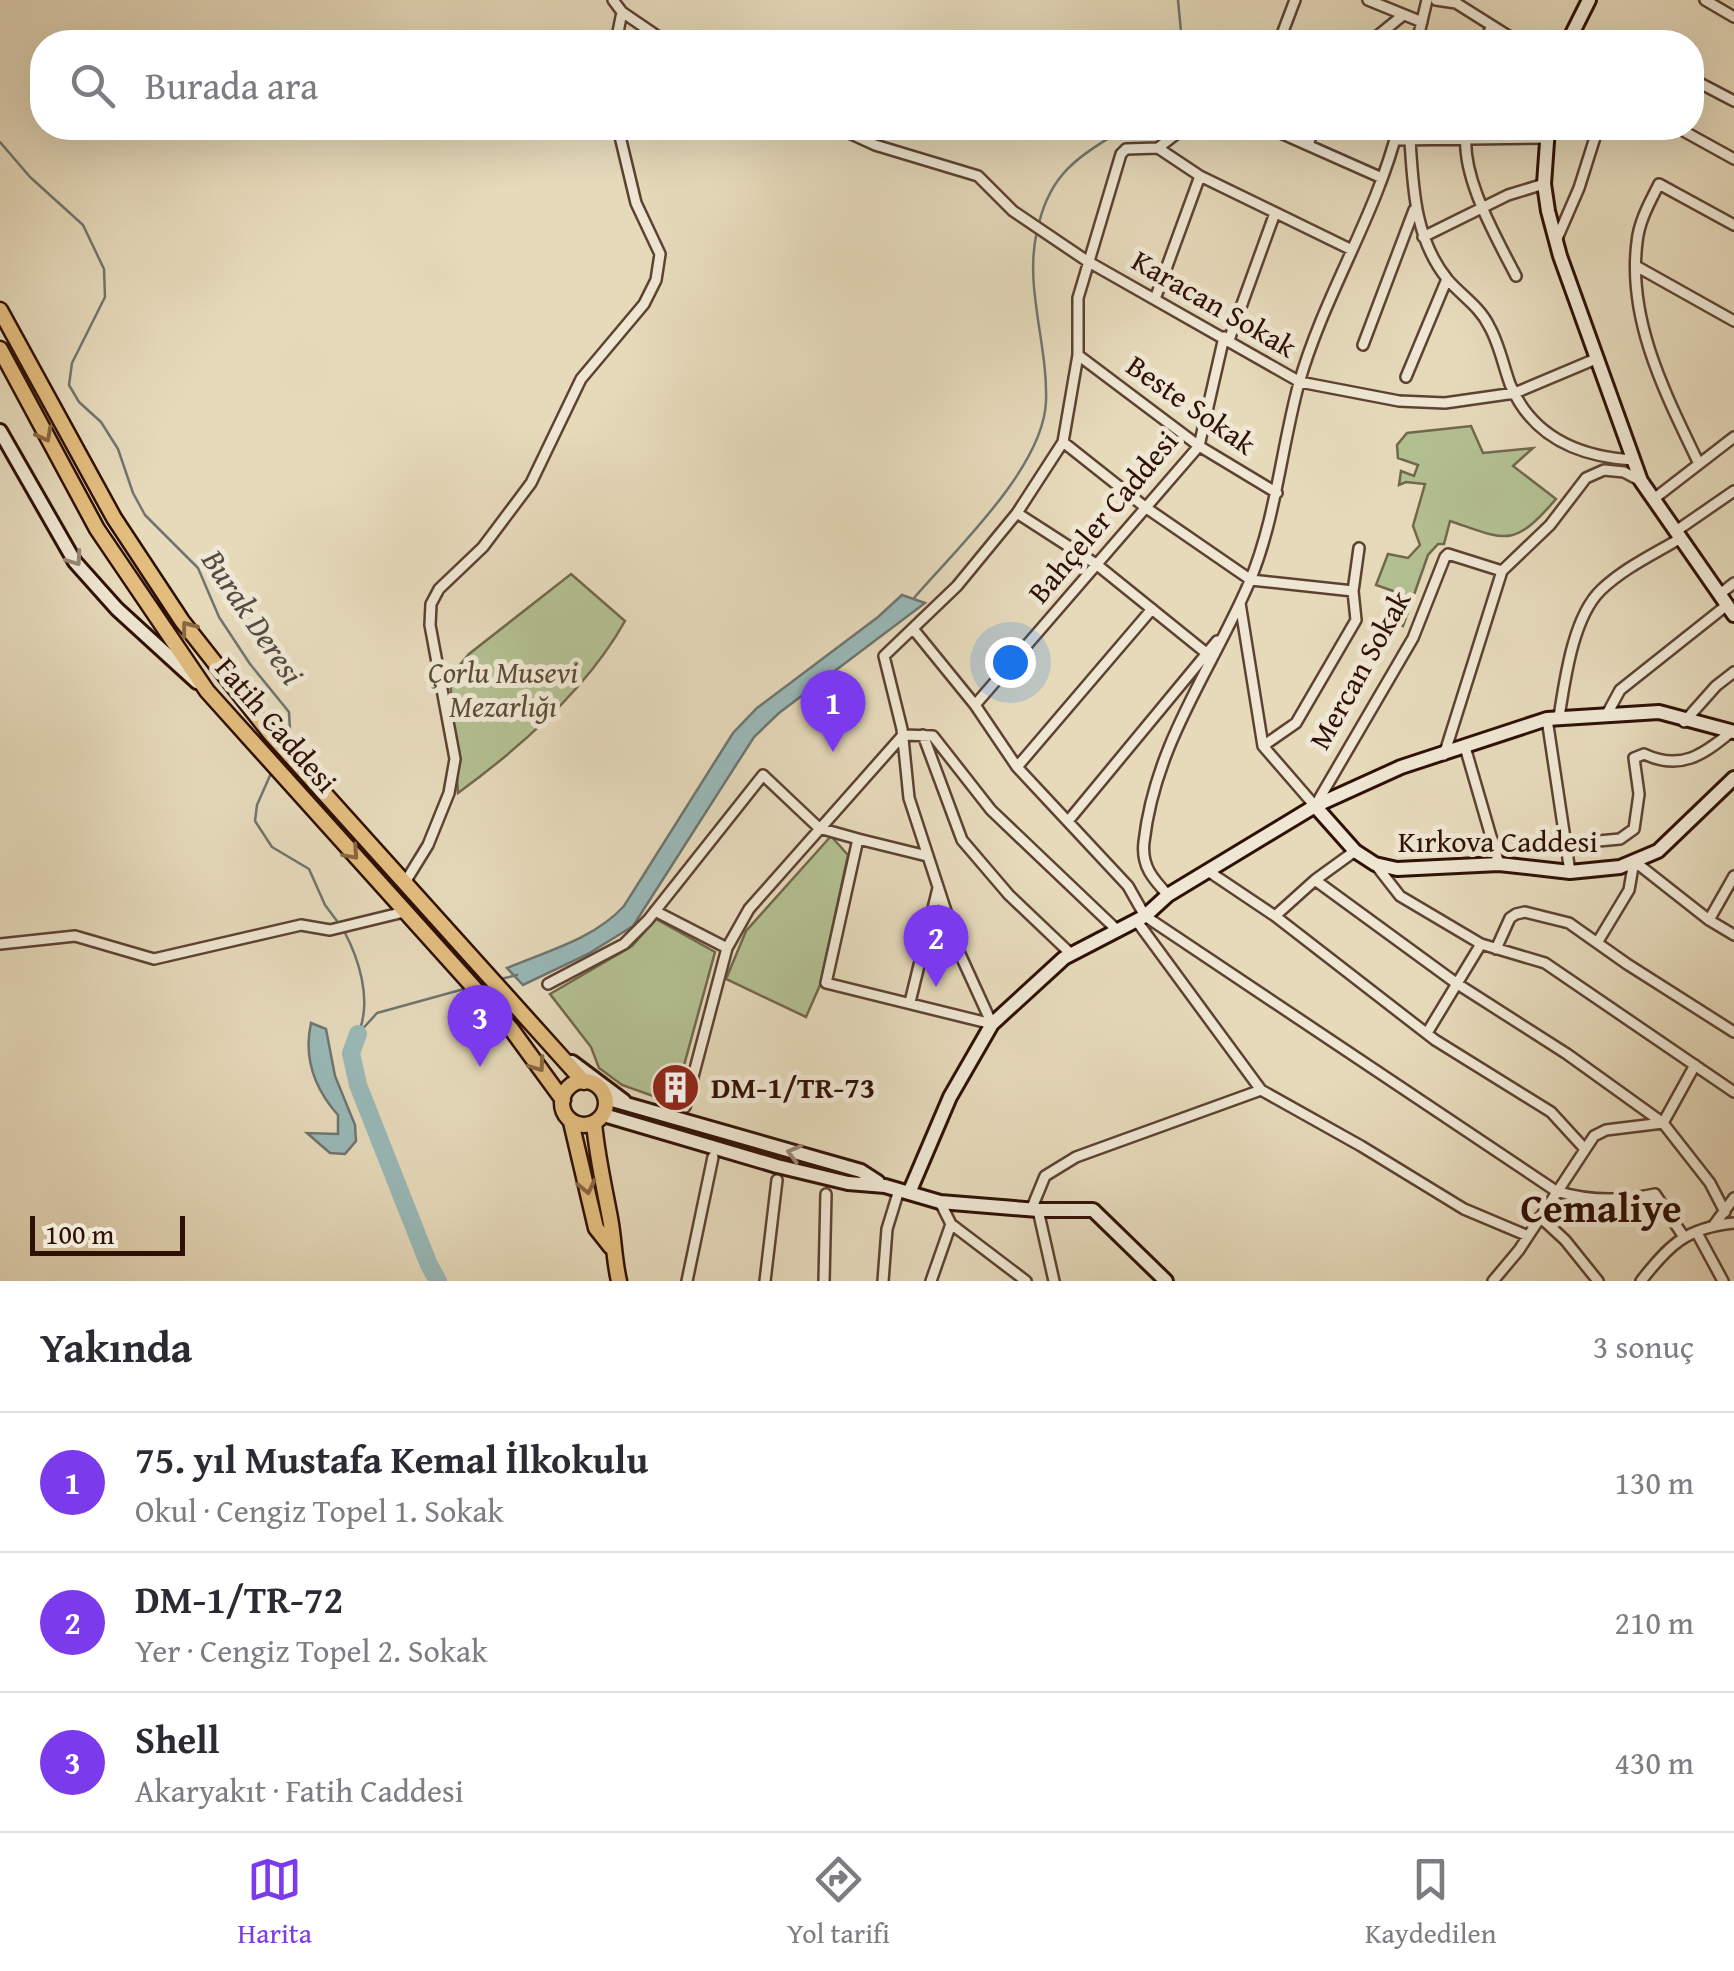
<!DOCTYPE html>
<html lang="tr">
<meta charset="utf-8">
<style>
body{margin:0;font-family:"Gentium Book Plus",serif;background:#f2f2f3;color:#2b2b33}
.scale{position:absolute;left:30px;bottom:25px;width:155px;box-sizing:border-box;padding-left:10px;border:5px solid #2f1005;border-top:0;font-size:28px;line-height:35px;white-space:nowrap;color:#2f1005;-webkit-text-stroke:8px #efe7d3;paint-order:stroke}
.you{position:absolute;left:1010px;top:662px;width:35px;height:35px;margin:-25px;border:8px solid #fff;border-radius:50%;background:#1a73e8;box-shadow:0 0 0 15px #1a73e833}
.badge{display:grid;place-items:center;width:65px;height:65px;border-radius:50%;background:#7c3aed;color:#fff;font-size:32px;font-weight:700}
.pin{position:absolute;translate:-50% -82px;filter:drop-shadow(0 2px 5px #0008)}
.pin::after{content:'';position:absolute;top:52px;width:35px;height:30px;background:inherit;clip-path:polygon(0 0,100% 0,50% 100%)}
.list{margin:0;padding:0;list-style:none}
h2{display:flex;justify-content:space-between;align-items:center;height:130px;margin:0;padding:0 40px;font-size:42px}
h2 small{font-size:32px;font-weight:400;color:#7c7c81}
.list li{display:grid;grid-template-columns:65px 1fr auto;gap:30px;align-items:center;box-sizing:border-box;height:140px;padding:0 40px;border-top:2px solid #e1e1e2}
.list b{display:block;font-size:38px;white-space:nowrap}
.list p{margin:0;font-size:32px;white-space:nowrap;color:#7c7c81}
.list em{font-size:32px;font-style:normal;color:#7c7c81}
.icon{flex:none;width:55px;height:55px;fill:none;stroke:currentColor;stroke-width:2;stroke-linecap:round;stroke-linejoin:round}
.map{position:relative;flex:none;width:1734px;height:1281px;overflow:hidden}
.search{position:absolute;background:#fff;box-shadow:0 10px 40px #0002;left:30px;right:30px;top:30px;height:110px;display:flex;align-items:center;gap:25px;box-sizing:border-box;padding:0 35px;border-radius:40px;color:#7c7c81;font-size:38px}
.sheet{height:550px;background:#fff}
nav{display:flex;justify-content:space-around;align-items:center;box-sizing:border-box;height:140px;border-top:2px solid #e1e1e2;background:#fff;font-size:28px;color:#7c7c81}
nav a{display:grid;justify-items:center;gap:5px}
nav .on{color:#7c3aed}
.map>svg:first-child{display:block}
</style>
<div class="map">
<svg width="1734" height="1281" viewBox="0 0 1734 1281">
<rect width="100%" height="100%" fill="#e6dabb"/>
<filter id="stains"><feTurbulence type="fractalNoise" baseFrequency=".002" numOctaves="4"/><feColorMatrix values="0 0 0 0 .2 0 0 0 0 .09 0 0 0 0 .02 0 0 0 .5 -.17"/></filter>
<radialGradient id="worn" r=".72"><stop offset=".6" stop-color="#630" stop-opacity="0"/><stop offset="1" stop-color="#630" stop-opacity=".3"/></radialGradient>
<path fill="#b3c092" stroke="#71684c" stroke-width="2.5" d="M1471 426 1483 453 1533 448 1513 466 1556 499C1513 549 1506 540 1450 521L1444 544H1438L1428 555 1403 626 1385 617 1396 592 1376 585 1388 554 1408 558 1420 545 1413 526 1425 484 1406 482 1399 485 1401 471 1414 476 1418 465 1398 458 1397 445 1407 433Z
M571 574 625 621C587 689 521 747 458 793L450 677 469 654Z
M831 836 848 855 820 985 806 1017 726 979 746 931Z
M656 919 715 952 680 1080H675L670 1102 622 1085 599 1068 591 1047 550 994 632 946Z"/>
<path fill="#99b9b8" stroke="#6f7570" stroke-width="2.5" d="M902 595 925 603 779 713 754 737 633 926 588 954 523 985 507 968C547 951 594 939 624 906L733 733 757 708 878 617Z
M311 1023 326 1029 335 1076 355 1125 356 1141 345 1154 330 1153 307 1133 338 1134V1115C315 1089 303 1059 311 1023Z"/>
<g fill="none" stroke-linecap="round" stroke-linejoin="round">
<path stroke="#6f7570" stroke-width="2.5" d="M1178 0 1182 42
M0 142 30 177 83 225 104 269 105 297 72 363 69 385 79 402 101 422 118 449 133 493 145 515 198 568 219 617 250 664 289 712 290 730 286 740
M1039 223C1052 170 1082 155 1125 128
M914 598C956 549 1044 467 1046 401 1048 344 1024 287 1037 231
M272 771 257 805 255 821 272 847 309 869 325 905 340 925
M344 931C359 959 371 998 360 1029
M501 979 517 975
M358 1034 377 1013 464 989"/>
<path stroke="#99b9b8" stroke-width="18" d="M358 1034 351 1053 358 1085 429 1265 438 1281"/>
<defs>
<path id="street" d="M613 0 622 12 666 42
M1368 0 1422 22
M1436 0 1456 3 1518 42
M1705 0 1734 17
M616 42 622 12
M1279 42 1295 0
M1370 42 1402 16
M1417 42 1427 0
M1484 42 1491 28
M1692 79 1734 101
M838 128 875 145 978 176 1013 211 1087 261 1300 382 1399 401 1445 403 1515 393 1598 358
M1269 128 1382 178
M1467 128C1458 172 1496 237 1516 276
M1678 128 1734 159
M1395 140 1547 138
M1410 140C1413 189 1415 240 1448 280 1461 295 1480 307 1489 326 1499 343 1503 365 1510 384 1532 437 1580 457 1634 460
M1308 145 1314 128
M1158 148 1184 128
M1423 237 1508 195 1544 184
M1556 241 1579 188 1598 128
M1636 266 1734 321
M1155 299 1200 176
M1229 340 1275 213
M1363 345 1414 210
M1078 355 1199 446 1277 493
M1406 377 1447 279
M1063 442 1145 507 1251 580 1353 591
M1699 464C1666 395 1627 321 1637 242 1639 221 1650 202 1659 184L1734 225
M1655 498 1734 437
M1017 513 1096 564 1205 652
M1676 531 1734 491
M1720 594 1734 583
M1240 603 1263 746 1315 806 1413 638 1445 557 1448 554 1502 571
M914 630 975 705 1017 767 1128 886 1145 916 1556 1191C1588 1201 1623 1201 1655 1194L1684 1237
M975 705 1199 446 1224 337
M1607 714 1620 690 1727 605
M1559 717C1565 679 1573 617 1601 590 1624 568 1654 554 1681 538
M1547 719 1570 872
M1684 722 1716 686 1734 672
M923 735 962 840 1009 895 1071 954
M1263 746 1296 723 1356 620 1353 591 1359 548
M1465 747 1499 864
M1444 755 1502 571 1550 525 1586 478 1604 470 1624 472 1641 481
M1017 767 1152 609
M1069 820 1217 641
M1566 844 1620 839 1634 829 1639 794 1634 758 1644 754C1681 771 1703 755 1731 732
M927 856 858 839 826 983 992 1024
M1375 864 1400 896 1481 944 1545 963 1734 1092
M1208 871 1275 916 1435 1040 1551 1112 1584 1148
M1315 880 1456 983 1567 1054 1663 1123 1710 1183 1725 1212
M404 884 428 845 449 793 455 759 430 625 431 604 439 589 483 547 531 483 581 379 644 304 656 280 660 254 636 203 618 128
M1168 895C1153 879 1141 866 1144 842 1155 744 1211 671 1249 583 1276 519 1281 449 1299 383 1324 295 1376 216 1398 128
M655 911 727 948
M1275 916 1315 880 1355 851
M1136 920 1261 1090 1361 1146 1464 1209 1528 1236
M1709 920 1734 876
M1597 943 1629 890 1634 861 1709 920 1734 935
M0 944 75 936 154 959 301 925 330 930 404 912
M1496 949 1510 918 1516 914 1525 912 1569 923 1627 964 1734 1032
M548 984 624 944 648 920 763 775 819 828 858 839
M910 1002 938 888
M992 1024 960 954 909 798 902 729 884 656 957 586 1017 513 1063 442 1078 355V298L1121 154 1126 149 1158 148 1200 176 1352 250
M1427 1033 1481 944
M685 1107 727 948 749 909 903 735 933 736 991 810 1117 930
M940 1202 951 1224 1026 1281
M1031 1210 1045 1176 1076 1157 1261 1090
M1038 1210 1054 1281
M1540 1217 1565 1240 1598 1281
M1714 1225 1734 1198
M1697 1233 1723 1281
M687 1281 713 1157
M765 1281 777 1180
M824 1281 826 1194
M883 1281 887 1229 899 1190
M931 1281 951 1224
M1493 1281 1519 1250 1594 1136 1606 1130 1663 1123 1695 1065
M1641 1281C1669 1245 1686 1228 1734 1223"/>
<path id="secondary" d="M1568 42 1589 0
M1548 128 1544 184 1548 211 1560 256 1641 481 1734 615
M0 431 75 562 117 609 197 682
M1315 806 1355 851 1375 864 1397 869 1499 864 1570 872 1620 867 1658 851 1734 778
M572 1062 624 1101
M605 1098 861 1171 878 1182
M604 1115 777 1166 848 1183 885 1186 940 1202 1038 1210H1093L1166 1281
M909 1193 950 1097 992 1024 1064 958 1145 916 1168 895 1315 806 1401 767 1547 719 1659 712 1734 732"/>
<path id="primary" d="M0 310 114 518 182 621 270 733 584 1082
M0 349 97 529 207 691 512 1030 563 1100
M562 1103a22 22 0 1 1 44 0a22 22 0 1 1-44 0Z
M571 1122 596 1228 611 1247
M594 1123C597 1156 604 1186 610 1218 614 1239 614 1260 619 1281"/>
</defs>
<use href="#street" stroke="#5d4232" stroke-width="14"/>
<use href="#secondary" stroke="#2f1005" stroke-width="18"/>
<use href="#primary" stroke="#2f1005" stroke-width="19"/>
<use href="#street" stroke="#efe7d3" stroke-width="9"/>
<use href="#secondary" stroke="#efe7d3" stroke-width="12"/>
<use href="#primary" stroke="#e3bd7e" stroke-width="14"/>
</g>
<defs><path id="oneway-chevron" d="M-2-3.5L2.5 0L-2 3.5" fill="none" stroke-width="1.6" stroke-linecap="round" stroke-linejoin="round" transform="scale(2.5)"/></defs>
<g stroke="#896642">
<use href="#oneway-chevron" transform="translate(45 435) rotate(62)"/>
<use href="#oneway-chevron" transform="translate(188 628) rotate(-127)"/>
<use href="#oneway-chevron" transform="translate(352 853) rotate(48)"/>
<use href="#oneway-chevron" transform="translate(538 1065) rotate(55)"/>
<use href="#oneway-chevron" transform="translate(587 1187) rotate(77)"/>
</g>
<g stroke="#998676">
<use href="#oneway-chevron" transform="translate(75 559) rotate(55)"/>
<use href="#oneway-chevron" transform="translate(794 1153) rotate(-165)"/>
</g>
<defs>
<symbol id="building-disc" viewBox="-11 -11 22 22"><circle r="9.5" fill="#8f2418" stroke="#efe7d3"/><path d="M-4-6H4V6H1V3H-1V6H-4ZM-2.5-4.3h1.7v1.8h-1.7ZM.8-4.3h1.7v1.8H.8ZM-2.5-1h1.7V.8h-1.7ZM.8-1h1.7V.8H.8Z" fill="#fff"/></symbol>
</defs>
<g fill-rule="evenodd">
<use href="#building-disc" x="648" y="1060" width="55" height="55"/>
</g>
<g text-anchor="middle" stroke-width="10" stroke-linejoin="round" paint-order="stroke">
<g font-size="30" fill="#2f1005" stroke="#efe7d3">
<text transform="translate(1214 304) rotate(30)" y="10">Karacan Sokak</text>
<text transform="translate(1191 405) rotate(35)" y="10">Beste Sokak</text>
<text transform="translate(1103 517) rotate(-50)" y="10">Bahçeler Caddesi</text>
<text transform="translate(1360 670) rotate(-61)" y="10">Mercan Sokak</text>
<text transform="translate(276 725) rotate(49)" y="10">Fatih Caddesi</text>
<text x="1498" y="852">Kırkova Caddesi</text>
</g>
<g font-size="30" font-style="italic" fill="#5d4e36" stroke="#efe7d3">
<text x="503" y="683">Çorlu Musevi<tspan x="503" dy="34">Mezarlığı</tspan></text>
</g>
<g font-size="30" font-weight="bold" fill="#2f1005" stroke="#efe7d3" text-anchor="start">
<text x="711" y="1098">DM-1/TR-73</text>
</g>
<g font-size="32" font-style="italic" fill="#544b44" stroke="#efe7d3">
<text transform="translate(253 617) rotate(56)" y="11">Burak Deresi</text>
</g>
<g font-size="40" font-weight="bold" fill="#2f1005" stroke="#efe7d3">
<text x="1601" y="1222">Cemaliye</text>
</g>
</g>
<rect width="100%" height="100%" filter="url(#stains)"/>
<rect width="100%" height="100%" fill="url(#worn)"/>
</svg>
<div class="scale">100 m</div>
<div class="you"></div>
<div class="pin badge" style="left:833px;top:752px">1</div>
<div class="pin badge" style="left:936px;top:987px">2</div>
<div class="pin badge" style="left:480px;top:1067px">3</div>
<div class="search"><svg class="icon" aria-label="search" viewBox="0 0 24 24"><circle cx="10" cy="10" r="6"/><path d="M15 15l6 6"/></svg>Burada ara</div>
</div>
<section class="sheet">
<h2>Yakında<small>3 sonuç</small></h2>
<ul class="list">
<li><span class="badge">1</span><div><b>75. yıl Mustafa Kemal İlkokulu</b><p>Okul · Cengiz Topel 1. Sokak</p></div><em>130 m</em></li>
<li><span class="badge">2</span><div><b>DM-1/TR-72</b><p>Yer · Cengiz Topel 2. Sokak</p></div><em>210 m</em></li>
<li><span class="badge">3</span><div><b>Shell</b><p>Akaryakıt · Fatih Caddesi</p></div><em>430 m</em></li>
</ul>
</section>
<nav>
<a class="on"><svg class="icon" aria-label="map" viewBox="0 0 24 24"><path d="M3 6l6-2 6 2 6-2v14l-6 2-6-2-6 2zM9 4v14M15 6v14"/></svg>Harita</a>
<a><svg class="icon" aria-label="directions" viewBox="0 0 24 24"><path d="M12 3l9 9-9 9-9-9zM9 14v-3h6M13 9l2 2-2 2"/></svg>Yol tarifi</a>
<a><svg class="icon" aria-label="saved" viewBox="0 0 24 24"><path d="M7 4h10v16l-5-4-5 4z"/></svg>Kaydedilen</a>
</nav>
